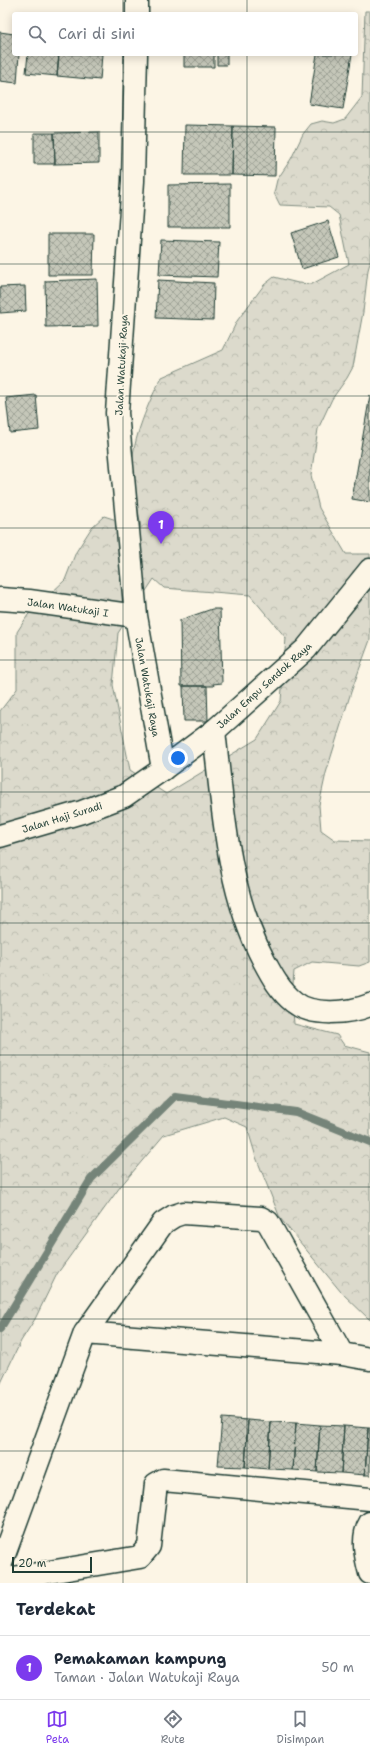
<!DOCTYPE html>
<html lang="id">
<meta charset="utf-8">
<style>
body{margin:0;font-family:"Shantell Sans",sans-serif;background:#f2f2f3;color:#1f2937}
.scale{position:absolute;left:12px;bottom:10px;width:80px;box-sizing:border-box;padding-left:4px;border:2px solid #1f3d34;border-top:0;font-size:11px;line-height:14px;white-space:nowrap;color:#1f3d34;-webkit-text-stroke:3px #fcf5e5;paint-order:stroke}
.you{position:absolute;left:178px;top:758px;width:14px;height:14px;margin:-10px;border:3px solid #fff;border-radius:50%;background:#1a73e8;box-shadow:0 0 0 6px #1a73e833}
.badge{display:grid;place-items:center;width:26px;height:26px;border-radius:50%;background:#7c3aed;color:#fff;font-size:13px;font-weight:700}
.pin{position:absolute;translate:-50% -33px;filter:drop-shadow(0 1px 2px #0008)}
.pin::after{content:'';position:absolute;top:21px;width:14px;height:12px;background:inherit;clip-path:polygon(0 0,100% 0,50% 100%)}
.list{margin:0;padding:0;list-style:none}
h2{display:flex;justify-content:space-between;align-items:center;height:52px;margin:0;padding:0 16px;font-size:17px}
h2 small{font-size:13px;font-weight:400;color:#747a83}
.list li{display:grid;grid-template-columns:26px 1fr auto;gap:12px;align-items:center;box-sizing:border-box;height:64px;padding:0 16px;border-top:1px solid #e0e1e3}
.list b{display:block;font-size:15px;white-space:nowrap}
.list p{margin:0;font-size:13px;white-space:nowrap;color:#747a83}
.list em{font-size:13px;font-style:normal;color:#747a83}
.icon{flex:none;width:22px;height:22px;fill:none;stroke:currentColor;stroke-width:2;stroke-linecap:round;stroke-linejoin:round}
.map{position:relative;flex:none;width:370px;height:1583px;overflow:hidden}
.search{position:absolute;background:#fff;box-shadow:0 2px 10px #0003;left:12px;right:12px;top:12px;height:44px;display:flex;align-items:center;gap:10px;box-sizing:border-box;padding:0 14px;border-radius:4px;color:#747a83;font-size:15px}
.sheet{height:116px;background:#fff}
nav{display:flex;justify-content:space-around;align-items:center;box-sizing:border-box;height:56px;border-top:1px solid #e0e1e3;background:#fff;font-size:11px;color:#747a83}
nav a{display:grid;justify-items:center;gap:2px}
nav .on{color:#7c3aed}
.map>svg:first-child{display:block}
</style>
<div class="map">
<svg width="370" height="1583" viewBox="0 0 370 1583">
<defs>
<pattern id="forest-crowns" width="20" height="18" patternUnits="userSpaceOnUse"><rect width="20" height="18" fill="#dcdacc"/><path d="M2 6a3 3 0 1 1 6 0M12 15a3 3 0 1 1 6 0" fill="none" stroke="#bcbcb0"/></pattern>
<pattern id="building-cross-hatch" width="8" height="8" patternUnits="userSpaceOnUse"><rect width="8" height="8" fill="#c5c7b9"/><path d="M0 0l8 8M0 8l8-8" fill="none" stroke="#9fa397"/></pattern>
</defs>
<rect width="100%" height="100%" fill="#fcf5e5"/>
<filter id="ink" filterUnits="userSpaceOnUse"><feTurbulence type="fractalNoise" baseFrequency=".025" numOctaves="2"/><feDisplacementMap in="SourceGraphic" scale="8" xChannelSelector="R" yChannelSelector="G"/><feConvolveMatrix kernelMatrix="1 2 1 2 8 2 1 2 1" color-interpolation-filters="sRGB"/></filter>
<g filter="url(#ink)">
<path fill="url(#forest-crowns)" stroke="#7e8c80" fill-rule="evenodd" d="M365 11H370V263L368 270 363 312 353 367 347 378 332 399 318 429 311 475 319 508 346 554H370V640L351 692 326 773 319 805 321 830 335 840 370 841V962L359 966 312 962 294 971 292 997 294 1024 337 1035 344 1045 370 1052V1320L341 1292 280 1218 256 1157 247 1127 224 1117 164 1135 120 1187 57 1274 35 1319 21 1341 0 1385V711L17 689V632L28 615 65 580 76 552 92 527 104 516 141 528C138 508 133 487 132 467 132 441 149 400 162 377L223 350 237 321 264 285 274 277 298 283 312 284 349 264 339 215 329 207 280 205 274 193 277 180 291 159 303 134 311 124 322 121 334 123 345 119 362 97ZM154 579 164 588 250 595 286 638 281 701 257 739 166 794 130 770 113 685 118 633Z"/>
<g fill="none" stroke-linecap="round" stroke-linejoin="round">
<path stroke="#758479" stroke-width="8" d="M0 1329 91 1179 175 1096 296 1112 370 1142"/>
</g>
<path fill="url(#building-cross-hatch)" stroke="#1f3d34" d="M0 32 14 34V54H19L17 83 0 81Z
M28 54H59L57 76 26 73Z
M59 54H102L100 80 57 76Z
M184 54H214V67H184Z
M217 54H227V65H217Z
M317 54H352L343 109 309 104Z
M185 125 233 126 232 175H184Z
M233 126 276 127 275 176 232 175Z
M99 132V163L55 164 54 133Z
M34 133H54L55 164H34Z
M230 184V227H168V185Z
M328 221 339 257 302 269 291 233Z
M48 234H94L93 275H48Z
M161 240 219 242 217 277 159 275Z
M97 279 98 326 46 327 45 281Z
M158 280 214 283 213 320 156 318Z
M25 286 26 311 0 313V287Z
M36 395 39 430 10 433 6 398Z
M370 395V502L352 499Z
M212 609H220L222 683 213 684 214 686H181L180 620Z
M183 686H207L208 721H184Z
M222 1418 248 1420 245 1467 218 1466Z
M248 1420 271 1422 268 1469 245 1467Z
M271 1422 296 1423 293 1470 268 1469Z
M296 1423 320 1425 317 1472 293 1470Z
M320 1425 344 1426 341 1473 317 1472Z
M344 1426 368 1428 365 1475 341 1473Z
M368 1428H370V1475H365Z"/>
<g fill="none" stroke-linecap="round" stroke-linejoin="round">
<defs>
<path id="street" d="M137 14V0
M136 54 133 181 117 413 136 616 163 769
M0 599 29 601 136 616
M214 731C223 808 227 891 264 961 272 976 280 991 294 1002 312 1017 350 1013 370 1005
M85 1333 342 1354
M370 1359 342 1354 268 1222 261 1218 183 1213 174 1216 163 1223 85 1333 1 1563 0 1573 7 1579 140 1557 149 1546 156 1484 163 1480 370 1499
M370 1523C361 1537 366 1558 370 1573"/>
<path id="secondary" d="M0 836 82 812 124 796 163 769 214 731 306 649 370 570"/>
</defs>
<use href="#street" stroke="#1f3d34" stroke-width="25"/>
<use href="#secondary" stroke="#1f3d34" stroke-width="25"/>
<use href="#street" stroke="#fcf5e5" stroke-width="22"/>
<use href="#secondary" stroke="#fcf5e5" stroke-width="22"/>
</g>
</g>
<path fill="none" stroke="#1f3d34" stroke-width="1" stroke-opacity="0.55" d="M123 0V14M247 0V14M123 54V1583M247 54V1583M0 132H370M0 264H370M0 396H370M0 528H370M0 660H370M0 792H370M0 923H370M0 1055H370M0 1187H370M0 1319H370M0 1451H370"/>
<g text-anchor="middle" stroke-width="4" stroke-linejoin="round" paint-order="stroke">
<g font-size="10" fill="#1f3d34" stroke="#fcf5e5">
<text transform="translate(121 365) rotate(-87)" y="4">Jalan Watukaji Raya</text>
<text transform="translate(68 607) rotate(8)" y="4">Jalan Watukaji I</text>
<text transform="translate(264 685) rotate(-42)" y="4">Jalan Empu Sendok Raya</text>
<text transform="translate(148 687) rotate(80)" y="4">Jalan Watukaji Raya</text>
<text transform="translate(62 817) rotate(-17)" y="4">Jalan Haji Suradi</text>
</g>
</g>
</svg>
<div class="scale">20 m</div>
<div class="you"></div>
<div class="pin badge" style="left:161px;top:544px">1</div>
<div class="search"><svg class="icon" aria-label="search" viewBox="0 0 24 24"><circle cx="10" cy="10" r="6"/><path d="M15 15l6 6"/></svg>Cari di sini</div>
</div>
<section class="sheet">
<h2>Terdekat<small></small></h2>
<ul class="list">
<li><span class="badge">1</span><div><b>Pemakaman kampung</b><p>Taman · Jalan Watukaji Raya</p></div><em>50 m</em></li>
</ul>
</section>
<nav>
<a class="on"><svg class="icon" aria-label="map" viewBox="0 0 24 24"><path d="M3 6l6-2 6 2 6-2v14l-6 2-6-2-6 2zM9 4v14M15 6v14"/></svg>Peta</a>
<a><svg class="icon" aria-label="directions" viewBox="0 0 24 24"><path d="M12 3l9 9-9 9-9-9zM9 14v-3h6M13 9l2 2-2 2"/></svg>Rute</a>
<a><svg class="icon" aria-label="saved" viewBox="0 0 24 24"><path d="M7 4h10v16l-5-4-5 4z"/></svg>Disimpan</a>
</nav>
